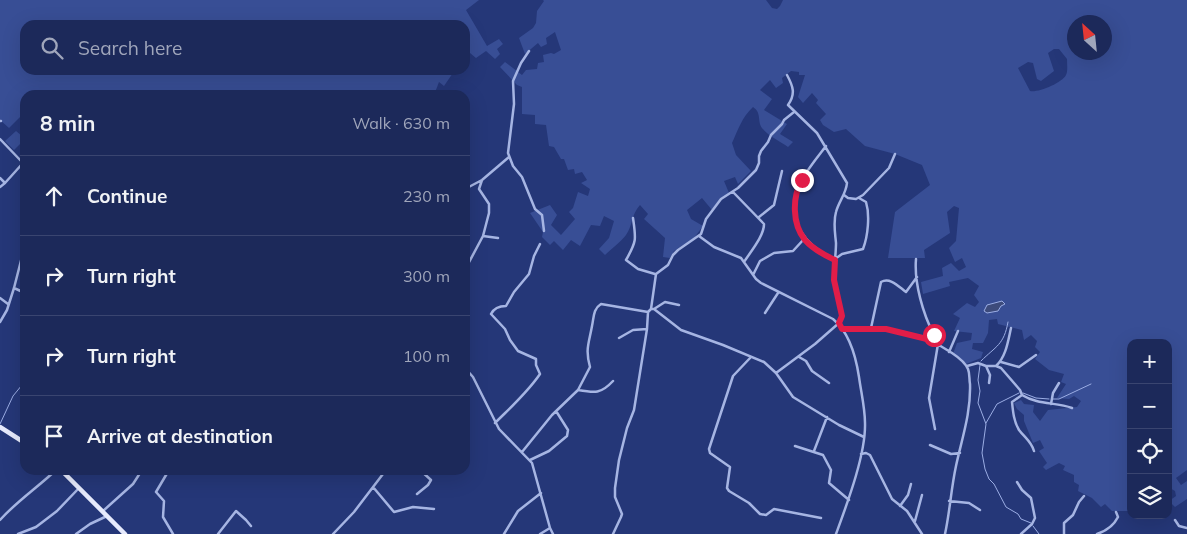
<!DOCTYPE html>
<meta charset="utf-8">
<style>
body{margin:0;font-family:Mulish,sans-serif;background:#293563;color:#f1f3f6}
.controls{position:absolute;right:15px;bottom:15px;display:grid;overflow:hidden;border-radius:10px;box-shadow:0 5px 20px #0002}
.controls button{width:45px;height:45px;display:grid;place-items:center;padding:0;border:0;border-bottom:1px solid #3a4570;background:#1c295a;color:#f1f3f6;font:25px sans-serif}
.compass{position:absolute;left:1067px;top:15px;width:45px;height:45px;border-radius:50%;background:#1c295a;box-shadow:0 5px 20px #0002;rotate:333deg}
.stop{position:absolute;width:15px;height:15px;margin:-11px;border:4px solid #e11d48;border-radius:50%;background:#fff}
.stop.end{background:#e11d48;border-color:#fff;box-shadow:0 1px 5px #0008}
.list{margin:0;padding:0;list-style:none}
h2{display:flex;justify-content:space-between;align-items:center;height:65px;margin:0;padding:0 20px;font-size:21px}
h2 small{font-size:16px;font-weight:400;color:#a0a6bb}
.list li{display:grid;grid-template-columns:32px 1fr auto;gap:15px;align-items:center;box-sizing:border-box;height:80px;padding:0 20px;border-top:1px solid #3a4570}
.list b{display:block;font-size:19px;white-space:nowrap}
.list em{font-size:16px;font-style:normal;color:#a0a6bb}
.icon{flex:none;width:28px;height:28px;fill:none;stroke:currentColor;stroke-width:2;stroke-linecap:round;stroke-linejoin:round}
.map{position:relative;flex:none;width:1187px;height:534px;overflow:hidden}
.search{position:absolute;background:#1c295a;box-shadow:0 5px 20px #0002;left:20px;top:20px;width:450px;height:55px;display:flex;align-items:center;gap:12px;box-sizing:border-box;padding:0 18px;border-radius:15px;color:#a0a6bb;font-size:19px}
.panel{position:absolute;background:#1c295a;box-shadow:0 5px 20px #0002;left:20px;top:90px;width:450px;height:385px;border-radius:15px}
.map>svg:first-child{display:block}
</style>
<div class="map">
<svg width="1187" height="534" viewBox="0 0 1187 534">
<rect width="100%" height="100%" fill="#253778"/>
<path fill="#384e95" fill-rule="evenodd" d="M0 0H479L466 10 487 46 499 39 503 44 497 49 500 54 495 59 486 51 476 58 470 53 465 57V25H25V70H455L444 86 439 82 434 95H25V120L21 116 9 128 0 120Z
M543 0H766L772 8 777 9 780 6 783 0H1187V470L1176 478 1181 485 1187 481V499L1175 507 1169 501 1176 496 1175 491 1168 487V343H1131V511H1112L1105 504 1101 507 1092 498 1078 491 1079 485 1074 482V475L1063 470 1065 466 1059 463 1046 470 1043 467 1047 463 1039 451 1044 448 1040 440 1033 443 1024 421V415L1017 409 1014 403 1021 400 1024 404 1034 405 1033 412 1040 421 1048 410 1077 407 1081 401 1074 396 1069 399 1057 398 1066 384 1061 382 1064 374 1049 370 1035 359 1040 352 1035 347 1037 341 1031 335 1024 340 1022 330 998 324 997 319 989 320 988 333 983 343H973L972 349 983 352 981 358 966 364 953 354 957 343 971 340 972 333 954 331 960 318 953 314 967 303 975 307 979 302 974 295 979 286 968 278 949 282 950 286 923 294 921 282 943 276 942 268 951 263 959 271 966 267 962 258 955 262 949 248 956 241 959 208 954 206 947 212 950 233 924 250 925 258H888L895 212 930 185 922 165 895 154 865 146 846 129 834 132 823 125 820 120 826 114 816 103 818 100 812 93 803 103 798 97 805 75H799V72L791 71 782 78 783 83 776 88 770 80 760 90 772 99 764 110 787 124 780 134 793 142 788 147C780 141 768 136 762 128 757 121 762 113 753 107 742 117 738 130 732 143L736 155 751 171 738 184 735 177 724 181 729 193 721 198 712 210 702 198 687 210 691 219 703 226 694 238 674 251 670 258 663 257 665 238 644 219 648 214 640 205C631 215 633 225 626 235 621 242 612 248 605 255L599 249 609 238 614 221 604 216 600 226 591 225 580 246 571 240 563 250 554 241 550 245 542 237 543 232 530 213 550 205 557 215 551 225 561 235 575 219 569 212 573 208 578 192 588 196 590 189 581 183 587 180 582 172 575 174 574 169 568 170 564 159H561L554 147 549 146 546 125 535 124V115L522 114V87L517 85 500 67 505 62 522 75 526 70 537 69 538 63 544 62 543 55 551 53 554 54 561 50 555 32 546 38 547 44 541 47 538 43 525 54 519 38 533 28 536 23 537 11 544 1ZM1074 22H1104V52H1074ZM1054 49H1059L1067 59C1067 64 1068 71 1066 75 1062 83 1038 93 1030 91L1018 68 1028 62 1033 63 1037 79 1041 81 1054 71 1048 53Z
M16 131 22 136 25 132V139L14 150 5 141Z"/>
<path fill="#3d4b7b" stroke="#9bade4" d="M1002 301 1005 304 1001 306 998 311 987 313 984 311 987 305Z"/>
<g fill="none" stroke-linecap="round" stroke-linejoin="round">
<path stroke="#9bade4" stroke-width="1" d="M981 361C996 346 1004 345 1008 322
M980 365 978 380 980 391 978 403 986 424 982 453 985 469 989 479 994 484 1006 507 1018 514 1021 519 1031 523
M1023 393 1036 398 1049 399
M1053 399H1059L1091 384
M986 423 997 404 1019 393
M0 424 13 396 22 385V371L25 367
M1033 526 1039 534"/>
<path stroke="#a6b5e3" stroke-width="2.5" d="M529 51 521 63 513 81 514 104 508 153 513 166 522 177 535 209 542 215 544 231
M0 121H1
M0 139 23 163 5 183
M826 146C817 158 803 174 798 188 786 222 806 247 835 259L842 254 863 249C868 236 870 215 866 202L859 198
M0 178 5 183 0 187
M465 189 482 180 509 157
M733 192 764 224C764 236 751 251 744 262
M844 195 848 198 856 199 863 195 889 168 895 154
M759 217 774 205 782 171
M633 218C636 239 637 241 626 260L638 269 655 274
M483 236 498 238
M699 236 714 247 741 258 756 279 761 283 833 319C850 333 856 357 859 377 861 392 865 408 865 423 866 454 847 504 836 534
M916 259C914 283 923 314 934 335L931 340
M465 263 467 266 465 275
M467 266 483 236 489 213V204L479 189 482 180
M753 275 760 261 774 253 793 251 804 239
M465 285V289
M14 288 25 293
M0 298 8 304
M651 309H654L681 330 723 345 764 362 776 373 793 397 839 425 864 437
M654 309 665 302 679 305
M765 313 778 293
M0 322 7 310 14 288 25 245
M871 328 881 282C890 277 898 286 906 292L917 277
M842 329C882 327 918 330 952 353 958 357 965 362 968 369 970 374 969 379 970 384 971 413 962 438 956 466 951 489 950 511 945 534
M619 338 633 330 647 329
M949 352 958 331
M751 357 733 376 709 449 710 453 730 467 727 488 729 491 749 503 760 514 766 515 774 509 821 518
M799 357 806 361 812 371 829 383
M1001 362 1019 367 1036 355
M967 366 978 363 986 366H996C1006 357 1008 341 1011 328
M986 366 990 375 989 383
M996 366 1001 368 1020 390 1022 395
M465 368 473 377 499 429 532 463 550 528 553 534
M776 373 815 344 839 323C846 310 835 292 834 278 834 266 836 254 836 243 835 232 833 222 836 212 839 201 846 194 847 183L817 133 788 105C796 94 793 86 787 75
M578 390C595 393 601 394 613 381
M1051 404 1053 393 1059 383
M495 423C511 407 527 393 540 374L536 365V359L518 351 510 340 505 329 491 314C494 308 499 306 506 306L514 292 529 274 534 256 540 244
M935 429 929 398 938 344
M930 445 951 454 960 453
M795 446 823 455 831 470 829 483 849 500
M814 451 827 417
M1034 451C1031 441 1025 438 1019 430 1014 422 1013 412 1012 402L1022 395C1038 405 1056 402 1072 408
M522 452 552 415 578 390 590 367C585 349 589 343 592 326 594 317 593 309 601 304L648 312
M861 454 866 453 870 455 892 499 907 511 922 534
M530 460 549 451 567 436 568 430 556 411
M169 470 156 492 164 501 163 517 173 534
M67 475 73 470
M1017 482 1022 490 1031 498 1035 518 1032 524 1021 534
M373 487 394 512 413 507 434 509
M417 494 428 485 431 480 420 470
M949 501 969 503 980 510
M900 506 908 495 911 484
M103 511 133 484 142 470
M0 520C17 501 37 488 56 470
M1175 520 1179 526 1187 528
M915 521 922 495
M18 534 36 527 57 511 79 488
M76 534 90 524 107 516
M218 534 236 511 246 520 251 526
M333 534 354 512 386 470
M504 534 518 511 541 493
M540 534 550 528
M613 534 621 517 622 514 615 497V488L619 460 627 428 634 410 647 329 648 312 651 309 656 274 668 265 673 255 678 250 701 234 706 219 721 199 738 188 756 170 759 163V156L761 151 768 142 771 135 782 124 784 120 794 112
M1064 534V523L1073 515 1079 502 1084 496
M1097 534C1106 531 1114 525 1118 517L1116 512"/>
<path stroke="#e6eafc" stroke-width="4.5" d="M0 427 25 443
M61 470 125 534"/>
</g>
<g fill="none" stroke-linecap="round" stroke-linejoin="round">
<path stroke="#e11d48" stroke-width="6" d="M802 180C792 197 792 224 805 240 813 249 824 255 835 260L834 280 842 316 839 323 842 329H886L931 340 934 335"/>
</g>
</svg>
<div class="controls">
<button>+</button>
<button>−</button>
<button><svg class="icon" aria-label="locate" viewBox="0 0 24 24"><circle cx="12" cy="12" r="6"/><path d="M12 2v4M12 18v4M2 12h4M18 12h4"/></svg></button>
<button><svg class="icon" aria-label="layers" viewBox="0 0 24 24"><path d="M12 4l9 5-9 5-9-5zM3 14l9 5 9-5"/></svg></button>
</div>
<svg class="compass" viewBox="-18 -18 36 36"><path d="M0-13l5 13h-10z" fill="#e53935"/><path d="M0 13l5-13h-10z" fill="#a0a6bb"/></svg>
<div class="stop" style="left:934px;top:335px"></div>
<div class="stop end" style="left:802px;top:180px"></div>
<div class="search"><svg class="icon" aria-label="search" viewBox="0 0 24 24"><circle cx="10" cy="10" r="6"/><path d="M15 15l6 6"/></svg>Search here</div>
<section class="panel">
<h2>8 min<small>Walk · 630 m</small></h2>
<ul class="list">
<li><svg class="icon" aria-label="ahead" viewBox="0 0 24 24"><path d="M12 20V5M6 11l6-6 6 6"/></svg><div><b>Continue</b></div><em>230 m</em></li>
<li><svg class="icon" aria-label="right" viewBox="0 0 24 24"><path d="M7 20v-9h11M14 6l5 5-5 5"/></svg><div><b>Turn right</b></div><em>300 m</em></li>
<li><svg class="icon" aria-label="right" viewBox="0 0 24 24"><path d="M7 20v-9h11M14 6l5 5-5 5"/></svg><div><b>Turn right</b></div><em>100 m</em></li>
<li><svg class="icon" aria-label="arrive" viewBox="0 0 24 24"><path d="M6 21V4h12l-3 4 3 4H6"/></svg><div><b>Arrive at destination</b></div></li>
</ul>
</section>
</div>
